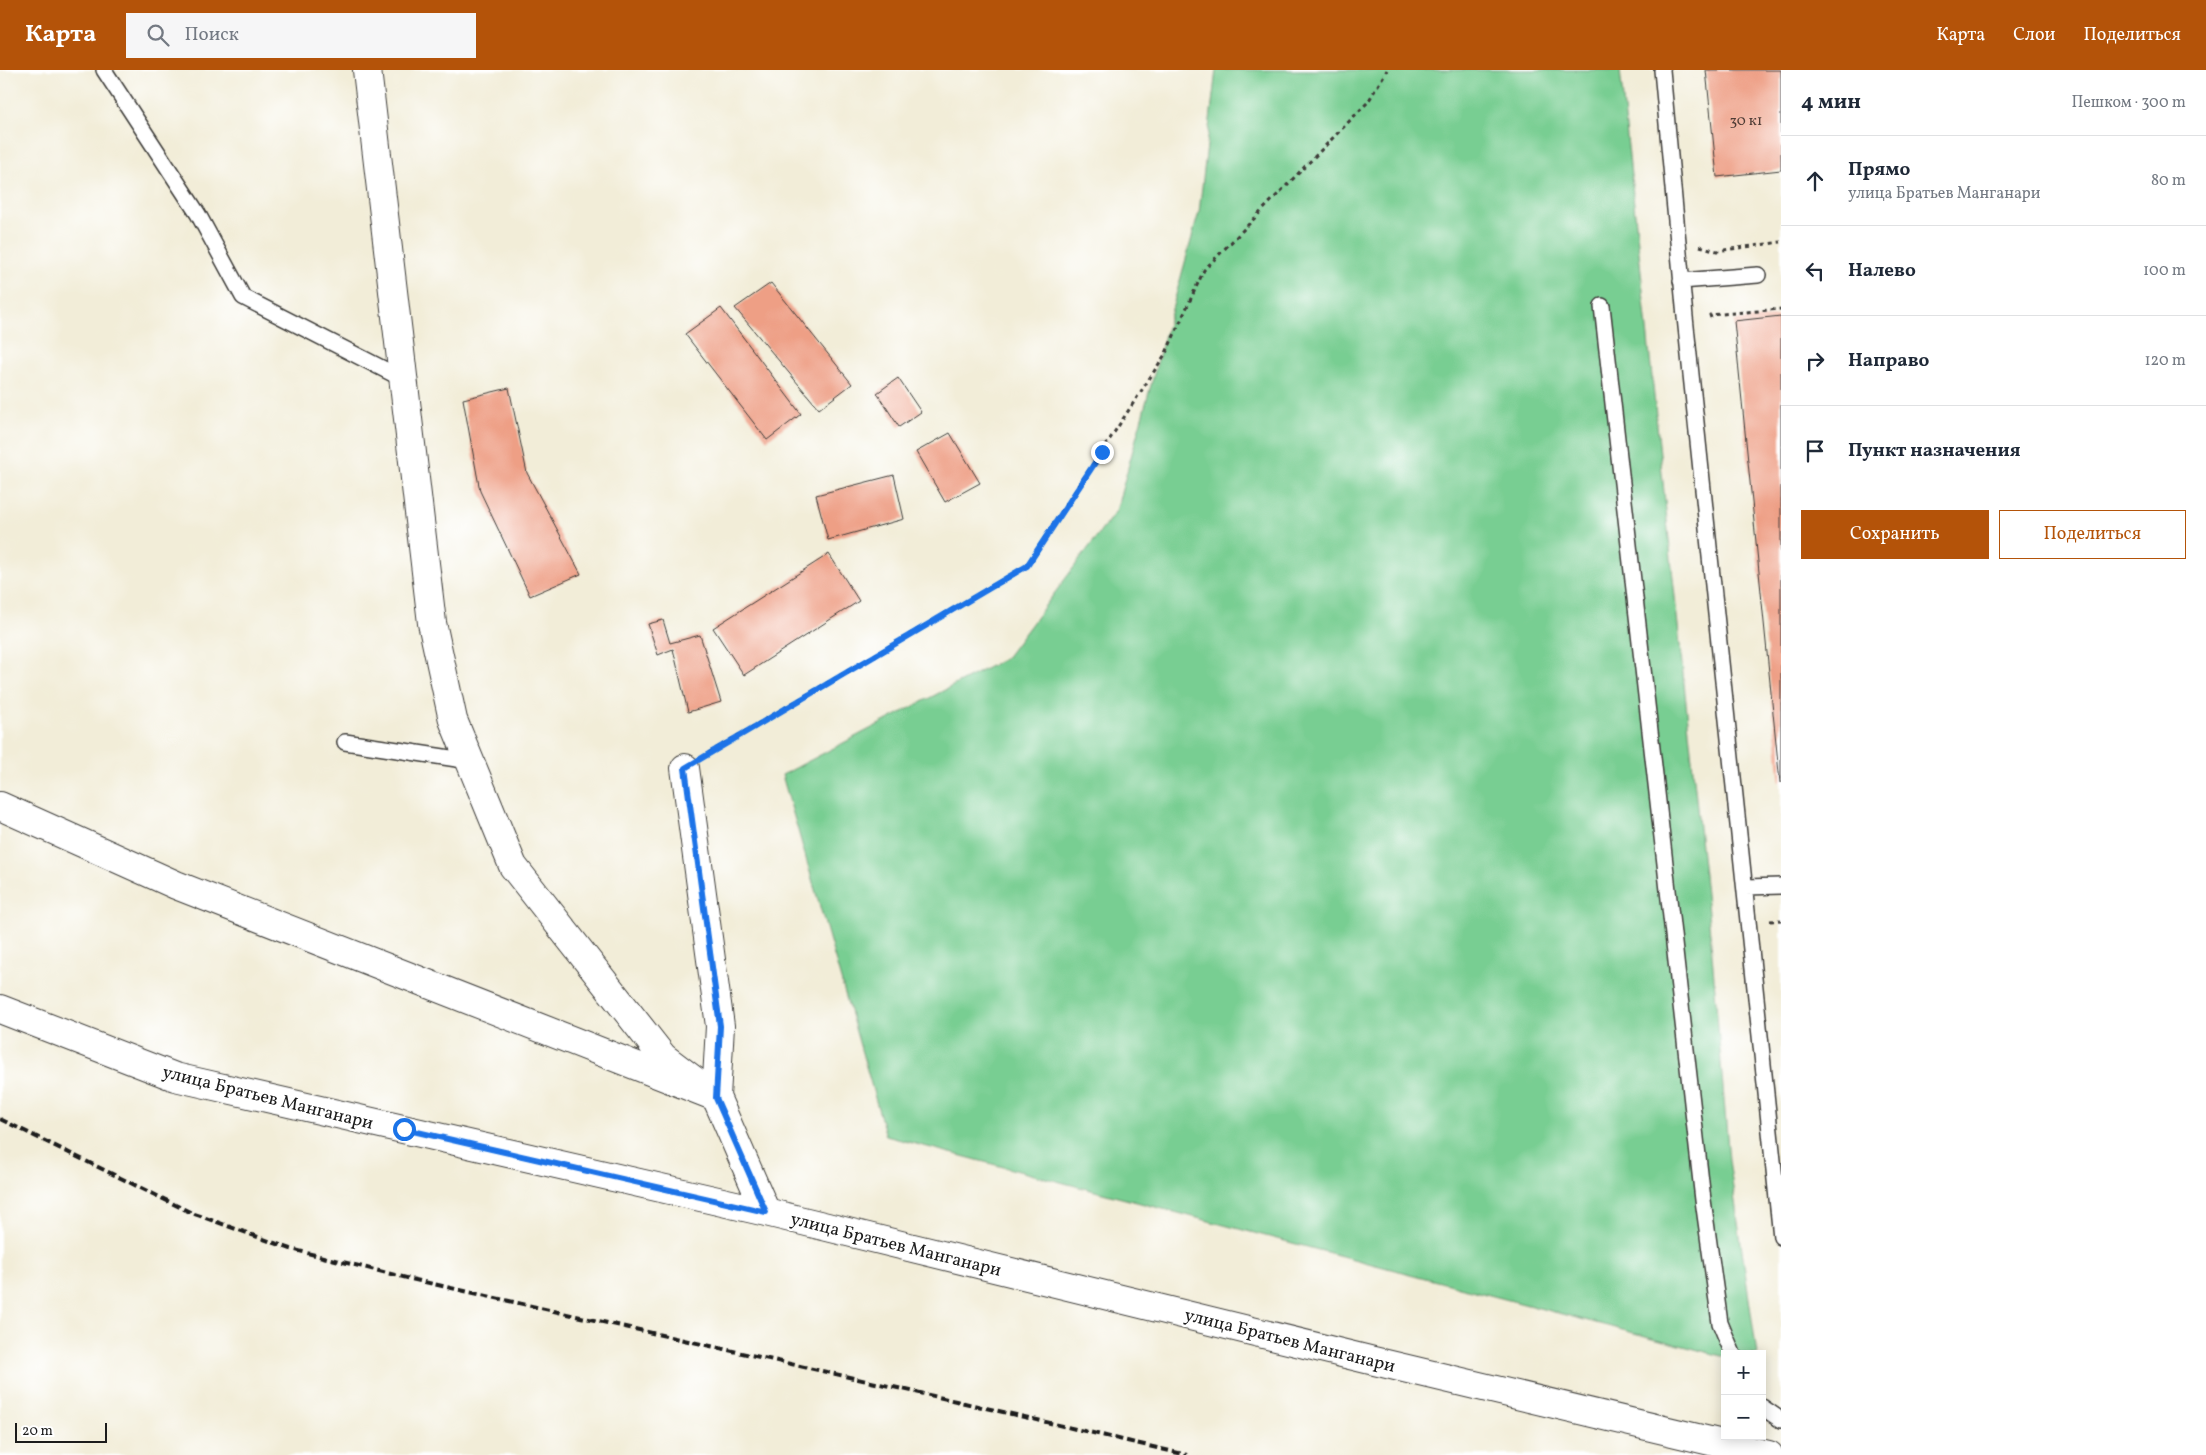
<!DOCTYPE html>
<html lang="ru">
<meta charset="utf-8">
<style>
body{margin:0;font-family:Vollkorn,serif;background:#f6f6f7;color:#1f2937}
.controls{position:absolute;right:15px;bottom:15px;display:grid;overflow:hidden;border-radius:0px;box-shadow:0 2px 12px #0003}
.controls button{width:45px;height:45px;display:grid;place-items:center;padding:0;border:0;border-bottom:1px solid #e0e1e3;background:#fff;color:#1f2937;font:25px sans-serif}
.scale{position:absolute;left:15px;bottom:12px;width:92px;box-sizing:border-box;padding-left:5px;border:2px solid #1c1c1c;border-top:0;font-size:14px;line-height:18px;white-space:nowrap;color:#1c1c1c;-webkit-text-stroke:4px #fff;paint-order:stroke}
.stop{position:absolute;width:15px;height:15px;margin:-11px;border:4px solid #1a73e8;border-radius:50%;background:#fff}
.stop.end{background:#1a73e8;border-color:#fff;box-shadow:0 1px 5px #0008}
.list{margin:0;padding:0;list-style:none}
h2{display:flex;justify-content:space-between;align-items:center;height:65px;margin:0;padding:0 20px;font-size:21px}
h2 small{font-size:16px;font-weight:400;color:#747a83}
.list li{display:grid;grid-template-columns:32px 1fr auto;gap:15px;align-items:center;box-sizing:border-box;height:90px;padding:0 20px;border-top:1px solid #e0e1e3}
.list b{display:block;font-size:19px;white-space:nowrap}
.list p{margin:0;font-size:16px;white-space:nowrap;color:#747a83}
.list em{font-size:16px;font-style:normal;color:#747a83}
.actions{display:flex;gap:10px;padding:15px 20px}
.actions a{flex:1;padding:11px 0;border:1px solid #b45309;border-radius:0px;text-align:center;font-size:18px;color:#b45309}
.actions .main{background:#b45309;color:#fff}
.icon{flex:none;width:28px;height:28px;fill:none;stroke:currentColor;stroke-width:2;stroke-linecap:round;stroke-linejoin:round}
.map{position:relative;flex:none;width:1781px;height:1385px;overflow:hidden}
header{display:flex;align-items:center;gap:30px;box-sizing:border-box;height:70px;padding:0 25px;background:#b45309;color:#fff}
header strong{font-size:24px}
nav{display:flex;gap:28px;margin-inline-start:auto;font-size:18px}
.search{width:350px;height:45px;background:#f6f6f7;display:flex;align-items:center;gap:12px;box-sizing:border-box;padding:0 18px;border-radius:0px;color:#747a83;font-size:19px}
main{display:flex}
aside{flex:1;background:#fff}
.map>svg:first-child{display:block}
</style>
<header>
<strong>Карта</strong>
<div class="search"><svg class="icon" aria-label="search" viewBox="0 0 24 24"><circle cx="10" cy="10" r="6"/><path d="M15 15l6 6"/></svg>Поиск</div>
<nav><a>Карта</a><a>Слои</a><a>Поделиться</a></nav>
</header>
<main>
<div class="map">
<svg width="1781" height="1385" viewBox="0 0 1781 1385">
<rect width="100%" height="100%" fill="#fff"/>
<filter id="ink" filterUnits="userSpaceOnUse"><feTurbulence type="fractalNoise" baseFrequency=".02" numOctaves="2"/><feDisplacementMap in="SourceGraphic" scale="10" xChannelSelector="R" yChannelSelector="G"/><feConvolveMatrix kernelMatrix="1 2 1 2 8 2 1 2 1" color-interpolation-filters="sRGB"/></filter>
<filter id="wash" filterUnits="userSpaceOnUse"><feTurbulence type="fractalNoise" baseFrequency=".0096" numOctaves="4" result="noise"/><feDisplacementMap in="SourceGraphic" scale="20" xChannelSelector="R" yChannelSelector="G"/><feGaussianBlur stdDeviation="1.12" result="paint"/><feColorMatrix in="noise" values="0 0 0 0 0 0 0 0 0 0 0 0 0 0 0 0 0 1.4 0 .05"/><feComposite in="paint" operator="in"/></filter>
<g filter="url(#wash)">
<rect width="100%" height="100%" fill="#f2edd8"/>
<path fill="#78ce92" stroke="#4a7557" d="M1216 0H1620L1711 872 1729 1090 1757 1284H1725V1287L886 1066 782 705 1006 588 1116 441 1199 142Z"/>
<g id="blocks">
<path fill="#ee9f85" d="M1706 0H1781V100L1717 107Z
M771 213 852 314 819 339 735 238Z
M721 238 801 344 767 370 685 264Z
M1781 246V713H1780L1734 251Z
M898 308 921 342 899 357 877 323Z
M509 318 527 403 581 504 530 526 480 421 463 329Z
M950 363 980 413 945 432 916 382Z
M894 405 904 449 828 470 816 425Z
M829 484 859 531 744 605 713 558Z
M663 550 670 573 700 565 721 632 688 642 673 579 658 585 648 554Z"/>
</g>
</g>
<g filter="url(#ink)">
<use href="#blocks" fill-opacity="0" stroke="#3c3b38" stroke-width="1"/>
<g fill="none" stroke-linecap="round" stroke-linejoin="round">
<defs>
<path id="lane" d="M104 0 198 144 243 227 403 309
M1662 0 1685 247 1781 1167
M1681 211 1758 205
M1602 236 1703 1130 1720 1253 1733 1284
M345 672 470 691
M1746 817 1781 816
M1762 1337 1781 1350"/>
<path id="street" d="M367 0 432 553 453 650 513 796 663 987 716 1027
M685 698 720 956 716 1027
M0 736 176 815 716 1027 766 1142
M0 939 175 1007 766 1142 1374 1291 1769 1385"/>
</defs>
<use href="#lane" stroke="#3c3b38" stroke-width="18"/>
<use href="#street" stroke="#3c3b38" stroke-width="30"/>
<path stroke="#3c3b38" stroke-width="3" stroke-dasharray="4 4" stroke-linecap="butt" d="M1700 176 1717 181 1781 172
M1711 248 1710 245 1781 239
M709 683 1027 496 1166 283 1204 200 1368 32 1387 0
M1770 851 1781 850"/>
<use href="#lane" stroke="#fff" stroke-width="15"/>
<use href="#street" stroke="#fff" stroke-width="28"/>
<path stroke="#1c1c1c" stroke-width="4" stroke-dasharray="8 4" stroke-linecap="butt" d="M0 1049 192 1143 291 1179 411 1209 956 1331 1187 1385"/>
</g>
</g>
<g fill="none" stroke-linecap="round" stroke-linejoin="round" filter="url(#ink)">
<path stroke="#1a73e8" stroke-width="6" d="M404 1059 766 1142 716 1028 720 956 685 698 1027 496 1102 382"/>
</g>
<g text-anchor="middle" stroke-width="4.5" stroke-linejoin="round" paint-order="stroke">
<g font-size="15" fill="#503d36">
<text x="1746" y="55">30 к1</text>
</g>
<g font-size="18" fill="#1c1c1c" stroke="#fff">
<text transform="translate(268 1027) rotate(14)" y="6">улица Братьев Манганари</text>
<text transform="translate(896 1174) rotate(14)" y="6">улица Братьев Манганари</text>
<text transform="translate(1290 1270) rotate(14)" y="6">улица Братьев Манганари</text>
</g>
</g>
</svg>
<div class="controls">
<button>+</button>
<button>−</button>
</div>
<div class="scale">20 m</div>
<div class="stop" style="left:404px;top:1059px"></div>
<div class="stop end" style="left:1102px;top:382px"></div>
</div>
<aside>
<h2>4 мин<small>Пешком · 300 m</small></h2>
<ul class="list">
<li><svg class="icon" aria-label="ahead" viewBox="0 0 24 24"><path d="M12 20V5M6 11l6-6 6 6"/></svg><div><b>Прямо</b><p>улица Братьев Манганари</p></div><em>80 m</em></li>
<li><svg class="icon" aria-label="left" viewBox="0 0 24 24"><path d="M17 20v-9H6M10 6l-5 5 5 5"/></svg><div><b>Налево</b></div><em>100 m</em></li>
<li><svg class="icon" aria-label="right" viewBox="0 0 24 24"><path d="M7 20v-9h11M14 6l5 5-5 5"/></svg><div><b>Направо</b></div><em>120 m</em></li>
<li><svg class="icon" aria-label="arrive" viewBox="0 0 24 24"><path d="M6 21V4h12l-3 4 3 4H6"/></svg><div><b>Пункт назначения</b></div></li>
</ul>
<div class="actions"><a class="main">Сохранить</a><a>Поделиться</a></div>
</aside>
</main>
